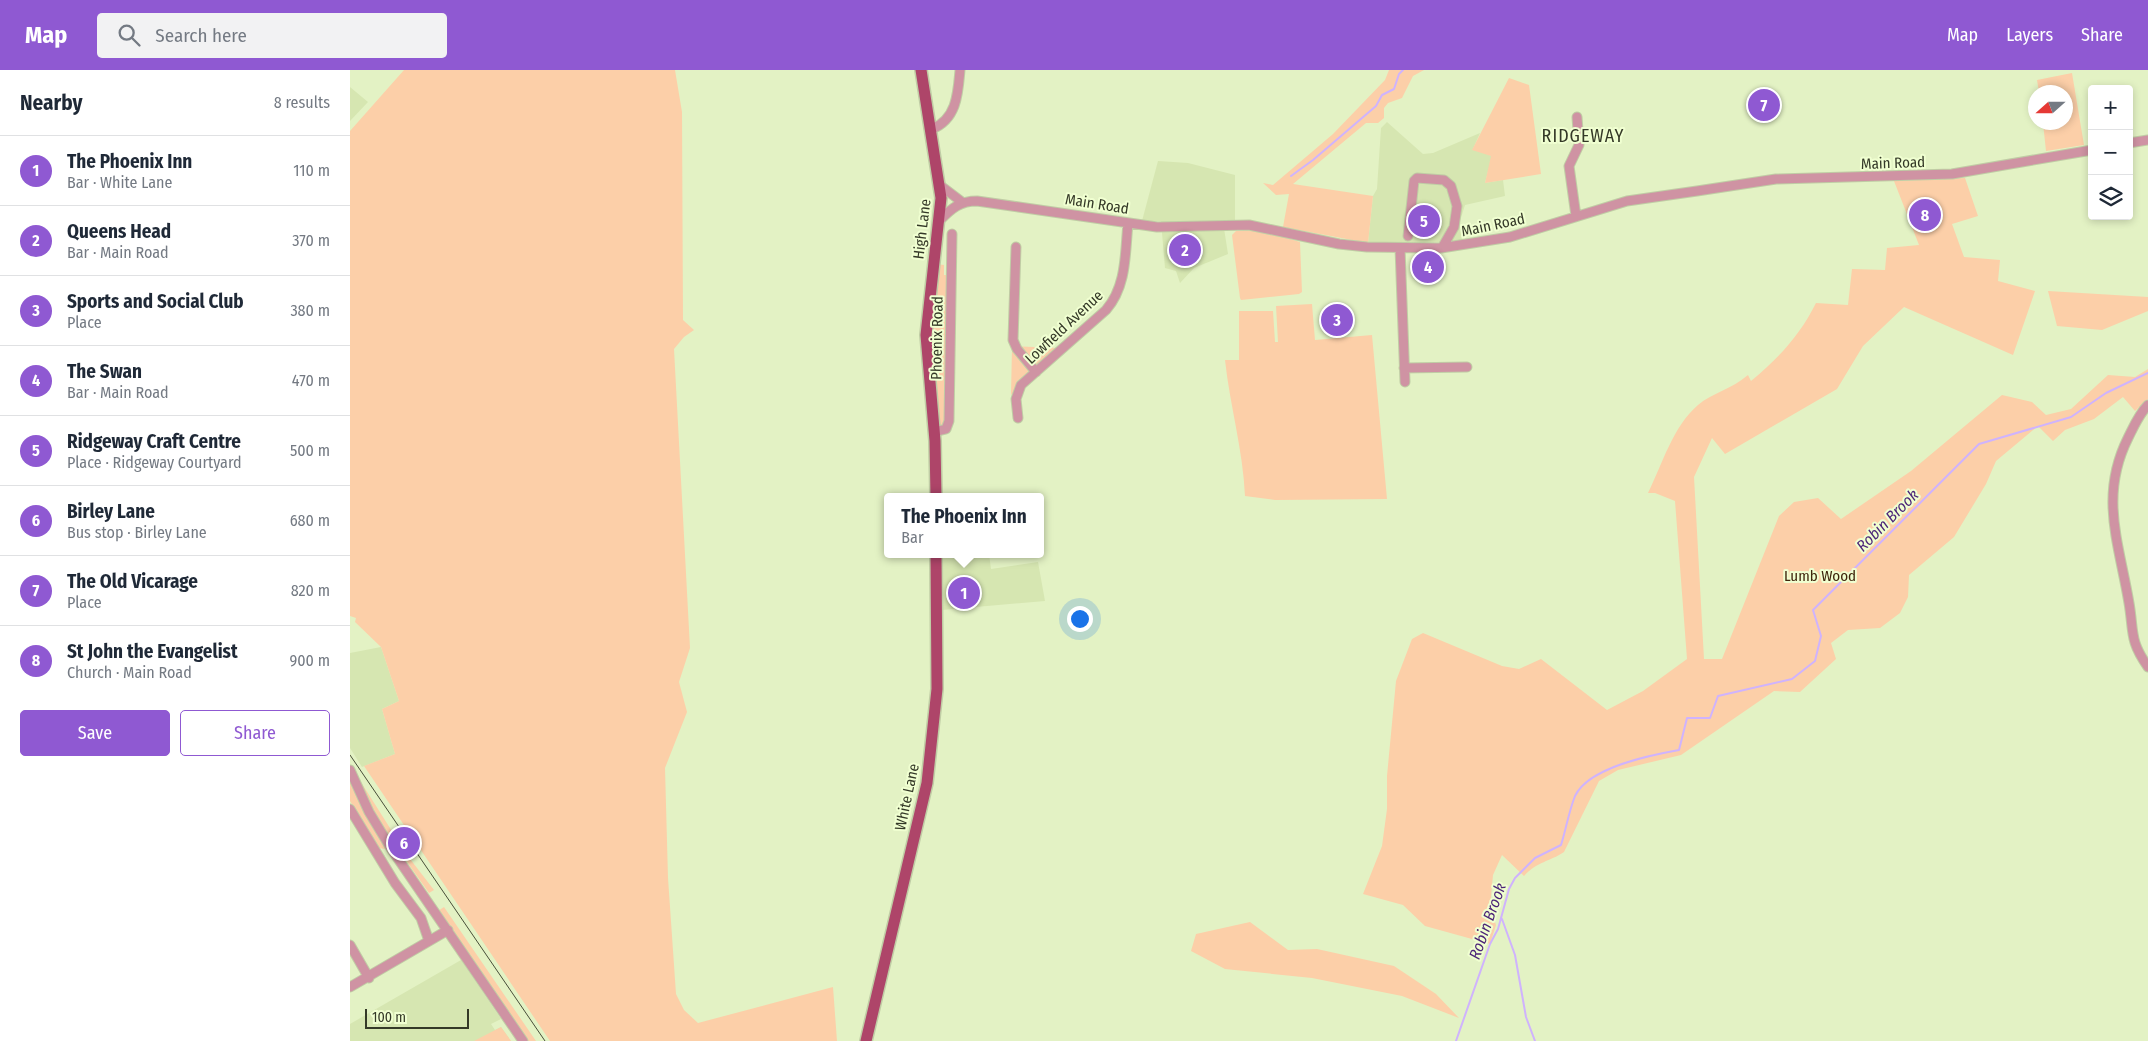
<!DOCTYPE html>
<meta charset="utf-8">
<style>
body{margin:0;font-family:"Fira Sans Condensed",sans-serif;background:#f2f2f3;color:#1f2937}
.controls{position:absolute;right:15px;top:15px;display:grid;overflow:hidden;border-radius:5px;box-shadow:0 2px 8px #0003}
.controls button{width:45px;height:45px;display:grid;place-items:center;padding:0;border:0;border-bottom:1px solid #e0e1e3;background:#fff;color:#1f2937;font:25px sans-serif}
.compass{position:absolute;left:1678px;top:15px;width:45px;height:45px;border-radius:50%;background:#fff;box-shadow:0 2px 8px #0003;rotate:249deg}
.scale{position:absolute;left:15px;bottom:12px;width:104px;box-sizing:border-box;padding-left:5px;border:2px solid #343927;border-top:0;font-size:14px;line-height:18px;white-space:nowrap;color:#343927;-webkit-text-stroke:4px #f0ffd1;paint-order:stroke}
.you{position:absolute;left:729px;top:548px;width:18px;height:18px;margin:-12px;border:4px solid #fff;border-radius:50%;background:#1a73e8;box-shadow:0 0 0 8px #1a73e833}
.badge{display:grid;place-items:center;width:32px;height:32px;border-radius:50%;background:#8f59d2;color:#fff;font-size:16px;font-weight:700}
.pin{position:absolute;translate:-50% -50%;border:2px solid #fff;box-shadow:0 1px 5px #0006}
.popup{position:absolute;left:534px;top:423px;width:160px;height:65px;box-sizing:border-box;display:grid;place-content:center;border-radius:5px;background:#fff;filter:drop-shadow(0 1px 4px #0005);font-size:16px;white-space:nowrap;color:#747a83}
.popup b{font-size:19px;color:#1f2937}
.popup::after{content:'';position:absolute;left:50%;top:100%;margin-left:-10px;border:10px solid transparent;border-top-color:#fff}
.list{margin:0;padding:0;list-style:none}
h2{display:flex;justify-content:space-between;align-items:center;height:65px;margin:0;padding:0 20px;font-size:21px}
h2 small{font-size:16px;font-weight:400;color:#747a83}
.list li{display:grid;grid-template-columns:32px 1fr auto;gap:15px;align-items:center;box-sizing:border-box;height:70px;padding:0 20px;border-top:1px solid #e0e1e3}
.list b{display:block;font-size:19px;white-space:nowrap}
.list p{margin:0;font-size:16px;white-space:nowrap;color:#747a83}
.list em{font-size:16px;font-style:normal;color:#747a83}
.actions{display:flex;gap:10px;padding:15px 20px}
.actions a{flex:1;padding:11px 0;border:1px solid #8f59d2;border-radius:5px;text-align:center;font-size:18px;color:#8f59d2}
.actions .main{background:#8f59d2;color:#fff}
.icon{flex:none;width:28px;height:28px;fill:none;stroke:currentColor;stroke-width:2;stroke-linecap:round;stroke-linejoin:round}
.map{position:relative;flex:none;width:1798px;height:971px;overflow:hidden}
header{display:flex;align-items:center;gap:30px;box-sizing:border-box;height:70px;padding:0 25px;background:#8f59d2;color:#fff}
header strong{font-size:24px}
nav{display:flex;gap:28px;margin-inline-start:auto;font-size:18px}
.search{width:350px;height:45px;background:#f2f2f3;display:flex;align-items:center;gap:12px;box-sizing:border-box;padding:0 18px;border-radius:5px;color:#747a83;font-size:19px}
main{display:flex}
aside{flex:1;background:#fff}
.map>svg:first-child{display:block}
</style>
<header>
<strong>Map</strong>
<div class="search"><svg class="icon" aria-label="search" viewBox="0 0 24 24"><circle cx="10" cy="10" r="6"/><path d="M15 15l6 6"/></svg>Search here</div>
<nav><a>Map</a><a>Layers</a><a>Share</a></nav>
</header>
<main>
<aside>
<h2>Nearby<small>8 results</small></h2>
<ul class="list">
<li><span class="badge">1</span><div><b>The Phoenix Inn</b><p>Bar · White Lane</p></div><em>110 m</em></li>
<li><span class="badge">2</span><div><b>Queens Head</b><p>Bar · Main Road</p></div><em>370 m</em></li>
<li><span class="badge">3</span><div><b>Sports and Social Club</b><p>Place</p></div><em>380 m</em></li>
<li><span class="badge">4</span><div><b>The Swan</b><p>Bar · Main Road</p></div><em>470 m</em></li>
<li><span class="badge">5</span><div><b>Ridgeway Craft Centre</b><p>Place · Ridgeway Courtyard</p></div><em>500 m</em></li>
<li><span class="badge">6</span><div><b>Birley Lane</b><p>Bus stop · Birley Lane</p></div><em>680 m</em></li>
<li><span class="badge">7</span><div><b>The Old Vicarage</b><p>Place</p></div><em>820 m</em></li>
<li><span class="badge">8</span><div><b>St John the Evangelist</b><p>Church · Main Road</p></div><em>900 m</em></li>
</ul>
<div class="actions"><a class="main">Save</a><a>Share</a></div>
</aside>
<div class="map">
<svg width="1798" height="971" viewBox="0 0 1798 971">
<rect width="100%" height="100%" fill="#e3f2c4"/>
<path fill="#d6e6b1" d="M0 17 18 32 0 51Z
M1037 52 1073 84 1083 83 1130 63 1123 79 1142 86 1135 113 1153 110 1155 126 1115 135 1110 151 1112 172 1018 173 1023 126 1027 119 1031 58Z
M808 91 838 93 885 105V151L873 152 878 184 844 198 830 213 826 201 815 198 811 151H792Z
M591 484H639L641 499 688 492 695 531 592 540Z
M31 577 49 631 32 639 45 684 12 697 0 678V583Z
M111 890 151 949 141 954 145 960 151 957 161 971H0V954Z"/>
<path fill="#fccfa8" d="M54 0H325L332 42 333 250 344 260 334 267 324 279 340 578 329 612 337 642 315 698 318 808 326 924 334 940 348 953 483 917 487 971H200L14 696 45 684 32 639 49 631 31 577 5 552 6 548 0 546V61Z
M1039 0H1074L1063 6 1052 28 1038 33 1034 38V48L1028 53H1016L943 114 1023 126 1018 173 933 157 939 124 926 125 913 113 923 115 983 64 1035 10Z
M1722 3 1734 75 1696 81 1693 53 1716 52V22H1689L1687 10Z
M1159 8 1179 15 1191 104 1135 113 1141 86 1122 80Z
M1615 108 1628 146 1602 154 1614 187 1650 190 1648 211 1685 221 1663 285 1554 237 1513 276 1487 319 1375 384 1362 368 1344 407 1354 589H1372L1429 446 1444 432 1468 428 1491 449 1561 401 1652 325 1682 332 1696 345 1721 339 1758 305 1785 307 1798 299V329L1785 341 1773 327 1744 349 1715 360 1703 371 1688 356 1646 391 1636 414 1604 467 1559 505 1558 527 1550 543 1530 558 1498 560 1481 573 1486 589 1450 622 1424 621 1331 685 1268 700 1249 711 1214 782C1199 792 1188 791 1174 806L1152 785 1143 805 1140 837 1146 855 1140 874 1075 856 1053 835 1013 824 1032 776 1037 739V706L1046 611 1062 569 1073 563 1152 596 1169 599 1191 589 1257 640 1293 621 1337 589 1325 431 1305 423H1298C1312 395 1323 356 1348 335 1362 323 1382 319 1398 305L1401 311C1429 288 1450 265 1466 233L1498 235 1502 199 1535 200 1537 178 1569 175 1544 111Z
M910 160 950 172 952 222 949 224 891 230 890 228 882 165 886 161Z
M586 194 594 195V205H597L596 351 594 357H587L582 278Z
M1698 221 1798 227V241L1752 260 1707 256Z
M962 234 965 270 1022 265 1037 429 925 430 895 426C893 380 880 336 875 290H889V241H923L925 272H928L926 236Z
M662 276 707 278 661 325Z
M0 709 36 779 28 778 0 731Z
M9 709 57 785 84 820 79 823 26 748Z
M94 837 186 971H177L88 841Z
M900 852 938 880 967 879 1044 896 1086 924 1109 948 1052 926 962 908 875 899 841 881 846 864Z
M151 957 161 971H124Z"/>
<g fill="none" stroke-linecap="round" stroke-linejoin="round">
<path stroke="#cfb3fd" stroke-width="2" d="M941 106 963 90 1026 36 1032 25 1044 19 1049 4 1053 0
M1152 849 1165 885 1176 947 1185 971
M1106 971 1140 874 1148 859 1159 819 1165 808 1185 788 1211 775C1216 759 1219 741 1225 726 1239 697 1301 685 1329 680L1337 648H1360L1368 626 1442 609 1465 591 1471 566 1463 540 1629 374 1721 347 1756 323 1798 303"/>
<defs>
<path id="minor" d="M582 59C607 49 608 23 610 0
M1779 73 1798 70
M591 116 612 132
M1226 146 1219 96 1229 75 1227 47
M590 150C602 138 610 131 627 131L807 157 899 155 989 174 1017 177 1091 178 1160 167 1277 131 1347 121 1426 109 1602 104 1742 80
M1058 166 1064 111 1067 108 1094 110 1101 116 1107 136 1104 157 1092 178
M666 177 663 270 667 279 686 302
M1050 178 1055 312
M1054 298 1117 297
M1798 335C1789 344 1784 356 1778 368 1749 426 1769 473 1779 533 1784 562 1779 570 1798 597
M668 348 666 329 671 315 756 240C777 216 775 183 778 153
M584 362 596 359 599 351 602 164
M0 700 19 742 42 780 173 971
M0 739 45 813 71 848 79 871
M0 875 19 908
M0 917 98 860"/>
<path id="major" d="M571 0 591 128 576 265 585 371 586 427
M516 971 577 713 587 619 586 484"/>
</defs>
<use href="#minor" stroke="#c0cda5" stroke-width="11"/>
<use href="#major" stroke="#c0cda5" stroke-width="14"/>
<use href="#minor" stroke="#cf93a3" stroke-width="9"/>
<use href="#major" stroke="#ae4569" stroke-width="11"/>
<path stroke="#484e39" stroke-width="1" d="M0 685 195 971"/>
</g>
<g text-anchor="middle" stroke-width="4" stroke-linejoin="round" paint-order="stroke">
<g font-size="15" fill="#343927" stroke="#f0ffd1">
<text transform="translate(1543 93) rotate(-2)" y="5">Main Road</text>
<text transform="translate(747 134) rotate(9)" y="5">Main Road</text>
<text transform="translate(1143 155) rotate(-12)" y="5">Main Road</text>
<text transform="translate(572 159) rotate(-83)" y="5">High Lane</text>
<text transform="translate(714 257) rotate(-43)" y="5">Lowfield Avenue</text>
<text transform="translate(587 268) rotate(-89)" y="5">Phoenix Road</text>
<text transform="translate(557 727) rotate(-78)" y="5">White Lane</text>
</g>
<g font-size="15" fill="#3f250c" stroke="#f0ffd1">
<text x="1470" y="511">Lumb Wood</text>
</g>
<g font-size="16" font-style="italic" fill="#4c2578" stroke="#f0ffd1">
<text transform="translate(1537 450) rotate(-45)" y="6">Robin Brook</text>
<text transform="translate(1137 851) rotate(-70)" y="6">Robin Brook</text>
</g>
<g font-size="18" letter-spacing="1" fill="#343927" stroke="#f0ffd1">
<text x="1233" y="72">RIDGEWAY</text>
</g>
</g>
</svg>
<div class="controls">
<button>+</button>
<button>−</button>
<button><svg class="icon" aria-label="layers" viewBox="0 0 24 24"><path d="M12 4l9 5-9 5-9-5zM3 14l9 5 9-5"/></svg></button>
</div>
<svg class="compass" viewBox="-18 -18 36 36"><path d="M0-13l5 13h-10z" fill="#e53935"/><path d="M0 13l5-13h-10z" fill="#747a83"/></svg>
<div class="scale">100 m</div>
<div class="you"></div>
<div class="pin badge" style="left:614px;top:523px">1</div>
<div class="popup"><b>The Phoenix Inn</b>Bar</div>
<div class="pin badge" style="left:835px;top:180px">2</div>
<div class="pin badge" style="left:987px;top:250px">3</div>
<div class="pin badge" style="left:1078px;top:197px">4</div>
<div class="pin badge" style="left:1074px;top:151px">5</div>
<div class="pin badge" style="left:54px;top:773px">6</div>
<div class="pin badge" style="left:1414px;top:35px">7</div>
<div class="pin badge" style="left:1575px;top:145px">8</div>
</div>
</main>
